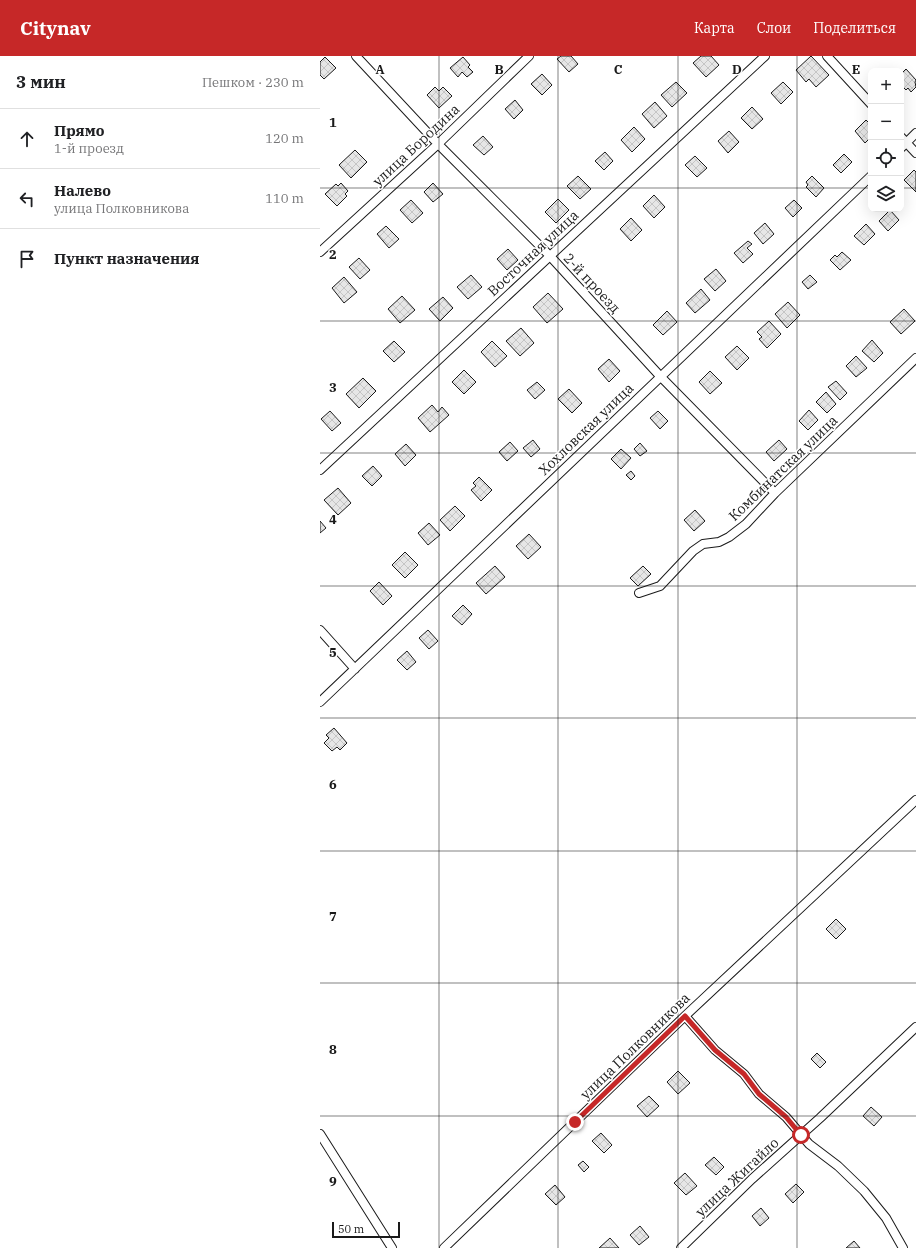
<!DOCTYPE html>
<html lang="ru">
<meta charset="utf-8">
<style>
body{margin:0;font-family:"IBM Plex Serif",serif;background:#f2f2f2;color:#202124}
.controls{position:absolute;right:12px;top:12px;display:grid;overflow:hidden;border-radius:8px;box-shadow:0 4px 16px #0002}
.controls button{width:36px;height:36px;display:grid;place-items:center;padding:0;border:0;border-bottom:1px solid #e0e0e0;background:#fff;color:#202124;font:20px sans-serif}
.scale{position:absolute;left:12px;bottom:10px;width:68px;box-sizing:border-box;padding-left:4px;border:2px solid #1a1a1a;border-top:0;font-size:11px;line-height:14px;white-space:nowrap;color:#1a1a1a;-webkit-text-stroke:3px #fff;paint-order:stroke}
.stop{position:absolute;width:12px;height:12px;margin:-9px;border:3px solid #c62828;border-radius:50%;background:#fff}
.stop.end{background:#c62828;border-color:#fff;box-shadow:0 1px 4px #0008}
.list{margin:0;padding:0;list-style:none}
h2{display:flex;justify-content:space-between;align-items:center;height:52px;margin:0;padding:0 16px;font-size:17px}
h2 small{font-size:13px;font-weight:400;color:#757577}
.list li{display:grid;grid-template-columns:26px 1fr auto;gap:12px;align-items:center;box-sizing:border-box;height:60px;padding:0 16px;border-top:1px solid #e0e0e0}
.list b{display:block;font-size:15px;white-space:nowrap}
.list p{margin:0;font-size:13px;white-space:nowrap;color:#757577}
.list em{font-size:13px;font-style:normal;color:#757577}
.icon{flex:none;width:22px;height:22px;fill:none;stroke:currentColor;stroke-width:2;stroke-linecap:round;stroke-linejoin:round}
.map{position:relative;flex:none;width:596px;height:1192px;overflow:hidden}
header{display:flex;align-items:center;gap:24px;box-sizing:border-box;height:56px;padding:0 20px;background:#c62828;color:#fff}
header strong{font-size:19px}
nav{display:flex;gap:22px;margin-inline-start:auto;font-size:14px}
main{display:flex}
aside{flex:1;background:#fff}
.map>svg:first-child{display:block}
</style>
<header>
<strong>Citynav</strong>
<nav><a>Карта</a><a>Слои</a><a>Поделиться</a></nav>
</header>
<main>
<aside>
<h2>3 мин<small>Пешком · 230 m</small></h2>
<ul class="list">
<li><svg class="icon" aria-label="ahead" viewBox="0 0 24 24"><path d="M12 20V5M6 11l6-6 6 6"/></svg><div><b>Прямо</b><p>1-й проезд</p></div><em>120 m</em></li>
<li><svg class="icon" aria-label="left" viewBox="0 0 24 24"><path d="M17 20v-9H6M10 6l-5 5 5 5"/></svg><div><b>Налево</b><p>улица Полковникова</p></div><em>110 m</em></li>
<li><svg class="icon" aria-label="arrive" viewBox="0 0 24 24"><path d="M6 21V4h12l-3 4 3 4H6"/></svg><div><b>Пункт назначения</b></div></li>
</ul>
</aside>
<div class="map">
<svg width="596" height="1192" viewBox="0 0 596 1192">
<defs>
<pattern id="building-cross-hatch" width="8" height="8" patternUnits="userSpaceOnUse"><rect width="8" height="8" fill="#e6e6e6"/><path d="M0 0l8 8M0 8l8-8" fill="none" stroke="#c5c5c5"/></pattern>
</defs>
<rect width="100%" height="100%" fill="#fff"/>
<path fill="url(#building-cross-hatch)" stroke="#1a1a1a" d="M241 0H251L258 8 249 16 237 3Z
M381 0H391L399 9 386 21 373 7Z
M491 0 509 19 496 31 489 23 486 26 476 14Z
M5 1 16 12 4 23 0 19V6Z
M143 1 150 9 148 11 153 16 147 21 142 16 138 21 130 12Z
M586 13 596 24 595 26 596 31 591 36 588 32 586 34 581 29V18Z
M222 18 232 29 222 39 211 28Z
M356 26 367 37 352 51 341 39Z
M463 26 473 36 461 48 451 37Z
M115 31 119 35 123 31 132 40 119 52 107 39Z
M195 44 203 54 194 63 185 53Z
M335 46 347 60 334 72 322 58Z
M432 51 443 63 432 73 421 62Z
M546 64 551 69V81L545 87 535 75Z
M314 71 325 83 312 96 301 84Z
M409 75 419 86 408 97 398 85Z
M163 80 173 91 164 99 153 89Z
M35 94 47 106 31 122 19 109Z
M285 96 293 105 284 114 275 105Z
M524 98 532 106 521 117 513 109Z
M375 100 387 112 377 121 365 109Z
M594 114 596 116V136L584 124Z
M258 120 271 133 260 143 247 130Z
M492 120 504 132 496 141 486 131 488 129 486 126Z
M21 127 28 135 25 138 27 140 17 150 5 138 16 128 18 130Z
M113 127 123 138 113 146 104 136Z
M334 139 345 151 334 162 323 150Z
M238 143 249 154 236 167 225 156Z
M91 144 103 157 92 167 80 154Z
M474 144 482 152 473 161 465 152Z
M570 154 579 164 568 175 559 165Z
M311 162 322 174 311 185 300 173Z
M445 167 454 178 443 188 434 177Z
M546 168 555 178 544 189 534 180Z
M66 170 79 183 69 192 57 178Z
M428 185 432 188 427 192 433 198 423 207 414 197Z
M188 193 198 204 187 214 177 203Z
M522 196 531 204 520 214 510 204 515 199 517 201Z
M39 202 50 214 40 223 29 211Z
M396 213 406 225 395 235 384 223Z
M151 219 162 231 148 243 137 231Z
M490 219 497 226 488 233 482 226Z
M24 221 37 236 24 247 12 232Z
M381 233 390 244 375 257 366 247Z
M228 237 243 253 227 267 213 251Z
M82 240 95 254 80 267 68 253Z
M123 241 133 252 120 265 109 253Z
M468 246 480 259 467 272 455 258Z
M584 253 595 265 581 278 570 266Z
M347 255 357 266 343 279 333 269Z
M449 265 461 278 447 292 439 283 442 281 437 276Z
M201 272 214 287 200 300 186 285Z
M552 284 563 297 554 306 542 295Z
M74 285 85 296 74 306 63 295Z
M172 285 187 300 175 311 161 296Z
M417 290 429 302 417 314 405 301Z
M536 300 547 312 536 321 526 310Z
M289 303 300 315 289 326 278 313Z
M144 314 156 326 144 338 132 326Z
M390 315 402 327 390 338 379 326Z
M43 322 56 335 39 352 26 338Z
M516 325 527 337 520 344 508 331Z
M217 326 225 334 215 343 207 334Z
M249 333 262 347 252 357 238 343Z
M506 336 516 348 507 357 496 346Z
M112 349 118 356 122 351 129 359 110 376 98 362Z
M489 354 498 364 488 374 479 365Z
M10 355 21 367 12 375 1 363Z
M338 355 348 365 340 373 330 362Z
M213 384 220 393 211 401 203 392Z
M459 384 467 393 454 405 446 396Z
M190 386 198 395 187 405 179 396Z
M320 387 327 395 320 400 314 393Z
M86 388 96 399 85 410 75 398Z
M301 393 311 402 301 413 291 403Z
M53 410 62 420 52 430 42 420Z
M311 415 315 420 311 424 306 419Z
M159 421 172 434 161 445 151 434 156 430 153 427Z
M18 432 31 447 18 459 4 444Z
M135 450 145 460 130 475 120 464Z
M375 454 385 465 374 475 364 464Z
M0 465 6 472 0 477Z
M109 467 120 479 108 489 98 477Z
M209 478 221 491 208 503 196 490Z
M85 496 98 509 85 522 72 509Z
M175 510 185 521 166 538 156 527Z
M323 510 331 518 318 530 310 522Z
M59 526 72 540 63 549 50 535Z
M143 549 152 558 142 569 132 560Z
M108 574 118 585 109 593 99 582Z
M87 595 96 606 87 614 77 604Z
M14 672 27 687 20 694 17 691 12 695 4 687 9 682 6 679Z
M516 863 526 873 516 883 506 873Z
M497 997 506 1006 500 1012 491 1003Z
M358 1015 370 1027 358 1038 347 1026Z
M329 1040 339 1050 327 1061 317 1050Z
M551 1051 562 1061 554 1070 543 1060Z
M281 1077 292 1089 284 1097 272 1085Z
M394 1101 404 1111 396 1119 385 1109Z
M263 1105 269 1111 264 1116 258 1109Z
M365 1117 377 1130 366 1139 354 1127Z
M476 1128 484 1136 473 1147 465 1138Z
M235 1129 245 1141 236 1149 225 1138Z
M441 1152 449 1162 440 1170 432 1160Z
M320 1170 329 1181 319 1189 310 1179Z
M290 1182 299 1192H279Z
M534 1185 540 1192H526Z"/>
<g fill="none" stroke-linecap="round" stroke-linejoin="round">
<defs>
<path id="minor" d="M36 0 118 88 230 200 340 320 455 437
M507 0 551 48
M581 81 596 97
M581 92 596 77
M0 196 118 88 209 0
M0 414 445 0
M319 537 340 530 373 495 383 488 399 486 409 481 426 468 455 437 596 302
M0 574 35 613
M0 646 551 120
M365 960 395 994 424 1018 439 1038 466 1061 489 1088 518 1110 544 1135 566 1162 583 1192
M0 1078 72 1192
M124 1192 365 960 596 744
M361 1192 432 1123 500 1062 596 971"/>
</defs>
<use href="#minor" stroke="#1a1a1a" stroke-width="10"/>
<use href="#minor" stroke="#fff" stroke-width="8"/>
</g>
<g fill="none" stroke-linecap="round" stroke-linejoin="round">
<path stroke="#c62828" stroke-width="5" d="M255 1066 365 960 395 994 424 1018 439 1038 466 1061 481 1079"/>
</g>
<path fill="none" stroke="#1a1a1a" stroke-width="1" stroke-opacity="0.55" d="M119 0V1192M238 0V1192M358 0V1192M477 0V1192M0 132H551M581 132H596M0 265H596M0 397H596M0 530H596M0 662H596M0 795H596M0 927H596M0 1060H596"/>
<g text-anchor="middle" stroke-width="3" stroke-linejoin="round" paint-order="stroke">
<g font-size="14" fill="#1a1a1a" stroke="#fff">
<text transform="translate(96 89) rotate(-43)" y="5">улица Бородина</text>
<text transform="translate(213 197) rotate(-43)" y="5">Восточная улица</text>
<text transform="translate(272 227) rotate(47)" y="5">2-й проезд</text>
<text transform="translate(266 373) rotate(-44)" y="5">Хохловская улица</text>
<text transform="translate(463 412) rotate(-44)" y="5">Комбинатская улица</text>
<text transform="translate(315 990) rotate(-44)" y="5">улица Полковникова</text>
<text transform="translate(417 1121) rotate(-43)" y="5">улица Жигайло</text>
</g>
</g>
<g font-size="13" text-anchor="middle" font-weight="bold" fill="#1a1a1a" stroke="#fff" stroke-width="3" stroke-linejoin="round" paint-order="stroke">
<text x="60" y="18">A</text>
<text x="179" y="18">B</text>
<text x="298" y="18">C</text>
<text x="417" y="18">D</text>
<text x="536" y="18">E</text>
<text x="13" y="71">1</text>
<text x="13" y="203">2</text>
<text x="13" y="336">3</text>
<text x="13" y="468">4</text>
<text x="13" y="601">5</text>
<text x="13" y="733">6</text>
<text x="13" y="865">7</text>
<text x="13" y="998">8</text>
<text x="13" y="1130">9</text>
</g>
</svg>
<div class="controls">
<button>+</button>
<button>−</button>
<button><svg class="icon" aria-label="locate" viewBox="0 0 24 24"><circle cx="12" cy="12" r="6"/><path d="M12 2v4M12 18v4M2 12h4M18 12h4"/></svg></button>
<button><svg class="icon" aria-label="layers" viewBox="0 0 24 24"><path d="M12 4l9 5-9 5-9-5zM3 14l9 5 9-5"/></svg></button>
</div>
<div class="scale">50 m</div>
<div class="stop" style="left:481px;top:1079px"></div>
<div class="stop end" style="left:255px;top:1066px"></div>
</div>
</main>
